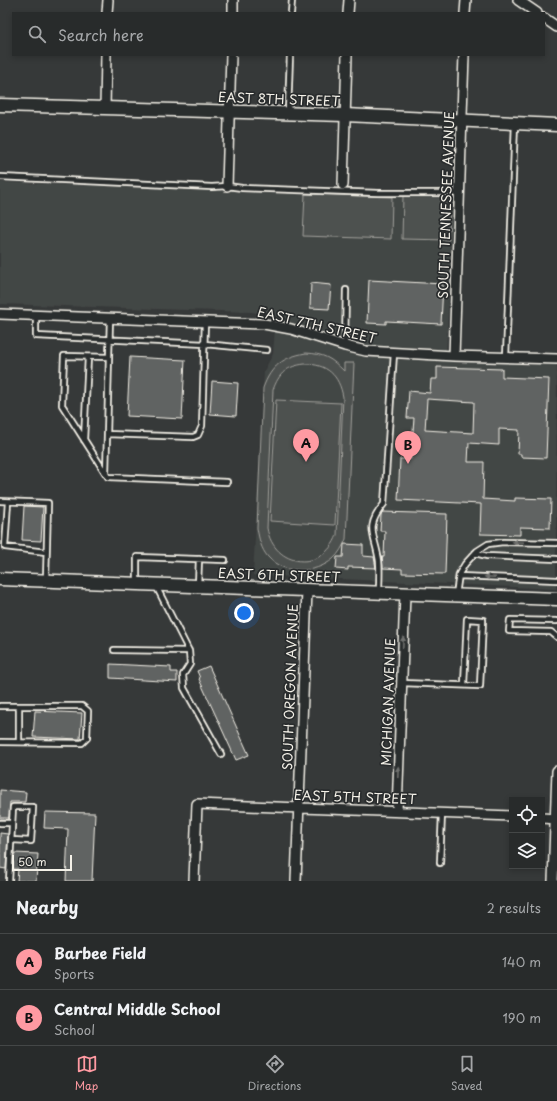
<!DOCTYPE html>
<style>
body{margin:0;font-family:"Playpen Sans",sans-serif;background:#343737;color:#f1f3f6}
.controls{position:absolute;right:12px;bottom:12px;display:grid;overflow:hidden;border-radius:0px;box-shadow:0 2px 6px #0003}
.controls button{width:36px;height:36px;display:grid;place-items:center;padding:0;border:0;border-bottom:1px solid #444747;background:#282b2b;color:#f1f3f6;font:20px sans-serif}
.scale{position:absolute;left:12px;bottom:10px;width:60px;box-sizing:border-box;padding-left:4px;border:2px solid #f4f1e8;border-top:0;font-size:11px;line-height:14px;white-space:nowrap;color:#f4f1e8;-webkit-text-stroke:3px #2a2d2e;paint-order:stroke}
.you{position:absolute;left:244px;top:613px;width:14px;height:14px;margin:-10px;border:3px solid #fff;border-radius:50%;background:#1a73e8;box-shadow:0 0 0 6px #1a73e833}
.badge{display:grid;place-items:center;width:26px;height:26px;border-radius:50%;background:#ff9aa2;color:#111;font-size:13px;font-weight:700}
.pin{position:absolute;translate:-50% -33px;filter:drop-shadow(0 1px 2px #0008)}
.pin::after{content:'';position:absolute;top:21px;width:14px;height:12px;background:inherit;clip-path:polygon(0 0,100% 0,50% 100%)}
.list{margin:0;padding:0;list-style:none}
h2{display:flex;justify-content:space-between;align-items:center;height:52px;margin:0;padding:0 16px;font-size:17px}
h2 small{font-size:13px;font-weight:400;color:#a5a7a9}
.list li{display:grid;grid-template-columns:26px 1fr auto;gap:12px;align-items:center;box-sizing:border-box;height:56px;padding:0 16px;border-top:1px solid #444747}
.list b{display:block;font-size:15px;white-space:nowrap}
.list p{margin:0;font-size:13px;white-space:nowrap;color:#a5a7a9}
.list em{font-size:13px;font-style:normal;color:#a5a7a9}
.icon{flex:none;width:22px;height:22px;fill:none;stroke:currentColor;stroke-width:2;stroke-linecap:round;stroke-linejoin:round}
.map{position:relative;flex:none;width:557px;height:881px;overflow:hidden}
.search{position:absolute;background:#282b2b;box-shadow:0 2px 6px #0003;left:12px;right:12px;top:12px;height:44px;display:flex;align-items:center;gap:10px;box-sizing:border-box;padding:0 14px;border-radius:0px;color:#a5a7a9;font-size:15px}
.sheet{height:164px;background:#282b2b}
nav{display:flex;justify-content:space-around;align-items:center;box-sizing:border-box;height:56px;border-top:1px solid #444747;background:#282b2b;font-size:11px;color:#a5a7a9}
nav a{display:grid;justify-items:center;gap:2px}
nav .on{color:#ff9aa2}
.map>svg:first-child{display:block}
</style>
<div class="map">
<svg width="557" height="881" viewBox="0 0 557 881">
<rect width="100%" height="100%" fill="#363939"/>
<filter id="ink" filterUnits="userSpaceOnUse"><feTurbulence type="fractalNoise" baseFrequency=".025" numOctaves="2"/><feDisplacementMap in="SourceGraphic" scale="8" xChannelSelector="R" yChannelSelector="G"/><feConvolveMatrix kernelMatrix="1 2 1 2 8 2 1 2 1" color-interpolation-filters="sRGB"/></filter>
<g filter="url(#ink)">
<path fill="#434645" d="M0 182 402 197V194L453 195 446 360 557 365 556 589 253 575 264 371 273 354 276 316 251 312 0 304Z"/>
<path fill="#4e514f" stroke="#a1a19c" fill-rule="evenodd" d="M305 194 392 197 391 239 303 236Z
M403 195 450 197 449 240 402 239Z
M306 353C324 354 331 358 344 371V363H354L346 539C343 546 339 554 333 559 315 574 284 575 268 557 261 549 259 539 257 528L263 388C271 366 283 357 306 353ZM305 364C327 364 339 375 343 397L337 535C323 573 274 568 267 528L273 390C279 373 287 366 305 364Z
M276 400 341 403 335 525 270 521Z"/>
<path fill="#616362" stroke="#f4f1e8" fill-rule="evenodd" d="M369 280 443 284 441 324 386 321V324L367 323Z
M311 283 331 285 329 309 310 308Z
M130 357 185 360 182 419 127 416Z
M437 367 502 369V377L549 379 546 458 521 457V454H518L519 430 499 429V445L469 443 468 462H484L483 499 515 501V498L551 499 550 528 520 527V535L480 534 481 504 398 500 400 459H411L414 418H407L409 391 430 393 431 379H437ZM427 399 474 402 473 433 425 430Z
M212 381 238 383 236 416 210 414Z
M24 506 43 507 41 541 22 540Z
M382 512 447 514 445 574 402 573V569L383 568 382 557H384L385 531H380L381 515Z
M344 544 363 545V556L374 557 376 568 348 567V570L336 569 337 557H343Z
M110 664 171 667V672H177V682L110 678Z
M209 666 249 755 236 760 199 679 200 678 197 671Z
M35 711 82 713 80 739 33 737Z
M0 790 26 792 25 802H10L9 818H0Z
M45 812 95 813 92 881H66L68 829 44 828Z
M0 833 8 834 6 869 0 868Z
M14 853 38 854 36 881H17L18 869H13Z"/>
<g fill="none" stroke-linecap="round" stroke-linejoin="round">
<defs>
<path id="service" d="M291 13 292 0
M288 112 290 55
M0 177 212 187 227 186 242 188 378 193H460
M36 316V336L205 344 267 350
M110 318 106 474 108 477 227 482
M345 346 346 290
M506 357 515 123
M107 434 193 437 198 435 202 426 205 321
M84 440 88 357
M106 474 62 405 64 356 109 357
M0 501 48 503 46 579
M8 502 5 547 46 552
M475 553 487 556 557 559
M459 576 557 580
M137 584V557L225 560
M198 585 199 559
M156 586 189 651 190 664 183 675 184 688 221 754
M379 593C379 582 380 571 379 561 375 534 364 528 384 504L394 353
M456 595 459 574 465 564 477 551 488 544 503 542 557 543
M557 621 510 620 509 631 551 632 557 637
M114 650 189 651
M402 683 480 686 483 620 467 619 464 685
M0 706H82L88 711 87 738 82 743 0 742
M19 742V706
M0 823H12
M440 863 442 813
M9 881 13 807H33L31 841 12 840"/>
<path id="minor" d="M518 0 537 13
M107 13 108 0
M233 13V0
M348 13 349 0
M465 13 466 0
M544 18 557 27
M105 108 106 55
M343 185 347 55
M227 186 231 55
M0 314 264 324 291 329 345 346 366 351 454 356 557 359
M454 356 464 55
M397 811 405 594
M542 818 557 819
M194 881 197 804 512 816
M296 881 307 590
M553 881 557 771"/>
<path id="tertiary" d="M0 105 345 115 557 125
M0 579 557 599"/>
</defs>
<use href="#service" stroke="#f4f1e8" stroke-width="8"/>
<use href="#minor" stroke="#f4f1e8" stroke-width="12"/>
<use href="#tertiary" stroke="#f4f1e8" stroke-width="15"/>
<use href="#service" stroke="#2a2d2e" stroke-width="4.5"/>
<use href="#minor" stroke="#2a2d2e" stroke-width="9"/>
<use href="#tertiary" stroke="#2a2d2e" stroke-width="12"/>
</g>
<defs><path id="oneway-solid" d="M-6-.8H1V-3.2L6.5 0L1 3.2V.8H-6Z"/></defs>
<g fill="#71726f">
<use href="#oneway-solid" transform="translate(518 542) rotate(-178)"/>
<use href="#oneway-solid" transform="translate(490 577) rotate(-178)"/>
<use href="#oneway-solid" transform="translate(403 642) rotate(-88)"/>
<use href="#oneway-solid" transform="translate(398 772) rotate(-88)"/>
</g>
</g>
<g text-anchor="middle" stroke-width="3.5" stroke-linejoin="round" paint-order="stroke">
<g font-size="13" fill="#f4f1e8" stroke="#2a2d2e">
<text transform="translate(279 99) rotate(2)" y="5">EAST 8TH STREET</text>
<text transform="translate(446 205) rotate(-88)" y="5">SOUTH TENNESSEE AVENUE</text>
<text transform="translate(317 325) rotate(13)" y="5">EAST 7TH STREET</text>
<text transform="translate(279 575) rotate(2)" y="5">EAST 6TH STREET</text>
<text transform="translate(290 687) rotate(-88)" y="5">SOUTH OREGON AVENUE</text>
<text transform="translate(388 702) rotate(-88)" y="5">MICHIGAN AVENUE</text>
<text transform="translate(355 797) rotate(2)" y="5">EAST 5TH STREET</text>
</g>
</g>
</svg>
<div class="controls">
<button><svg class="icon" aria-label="locate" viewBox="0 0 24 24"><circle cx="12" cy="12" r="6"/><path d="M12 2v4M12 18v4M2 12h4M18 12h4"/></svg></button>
<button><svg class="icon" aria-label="layers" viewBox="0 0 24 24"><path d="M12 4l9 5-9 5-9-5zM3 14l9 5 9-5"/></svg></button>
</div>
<div class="scale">50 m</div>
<div class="you"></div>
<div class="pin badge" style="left:306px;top:462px">A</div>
<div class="pin badge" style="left:408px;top:464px">B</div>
<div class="search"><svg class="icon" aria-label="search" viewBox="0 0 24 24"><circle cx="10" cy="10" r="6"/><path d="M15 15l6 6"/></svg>Search here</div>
</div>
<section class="sheet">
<h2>Nearby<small>2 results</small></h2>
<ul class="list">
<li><span class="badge">A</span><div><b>Barbee Field</b><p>Sports</p></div><em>140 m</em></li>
<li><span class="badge">B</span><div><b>Central Middle School</b><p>School</p></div><em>190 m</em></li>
</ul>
</section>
<nav>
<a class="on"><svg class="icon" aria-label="map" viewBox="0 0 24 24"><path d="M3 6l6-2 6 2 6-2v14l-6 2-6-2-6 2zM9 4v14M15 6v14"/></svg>Map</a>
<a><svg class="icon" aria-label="directions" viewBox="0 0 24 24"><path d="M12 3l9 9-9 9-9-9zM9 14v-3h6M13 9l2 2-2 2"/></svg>Directions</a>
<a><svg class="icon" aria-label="saved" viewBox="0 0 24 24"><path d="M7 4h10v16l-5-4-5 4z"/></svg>Saved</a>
</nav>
